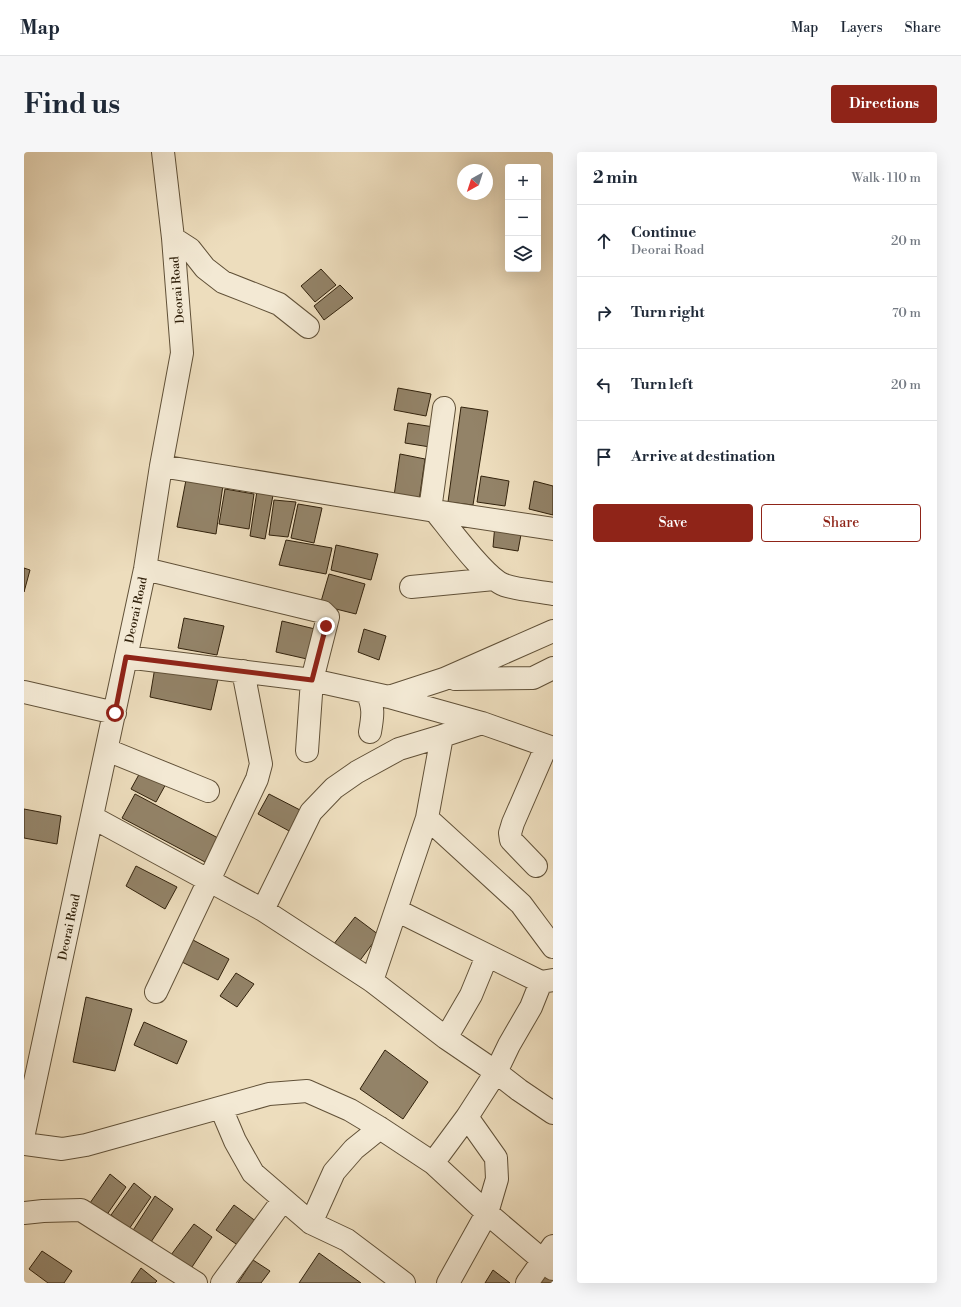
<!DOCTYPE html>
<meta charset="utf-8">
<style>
body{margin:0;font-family:"Libre Bodoni",serif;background:#f6f6f7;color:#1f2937}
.controls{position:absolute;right:12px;top:12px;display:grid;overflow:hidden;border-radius:4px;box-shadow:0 4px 16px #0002}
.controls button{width:36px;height:36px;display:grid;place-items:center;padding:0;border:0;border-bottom:1px solid #e0e1e3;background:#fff;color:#1f2937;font:20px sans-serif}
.compass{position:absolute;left:433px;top:12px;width:36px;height:36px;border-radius:50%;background:#fff;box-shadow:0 4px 16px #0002;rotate:219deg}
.stop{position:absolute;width:12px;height:12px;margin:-9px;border:3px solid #8f2418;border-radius:50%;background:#fff}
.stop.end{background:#8f2418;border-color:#fff;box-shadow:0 1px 4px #0008}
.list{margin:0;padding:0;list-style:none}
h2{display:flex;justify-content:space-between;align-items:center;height:52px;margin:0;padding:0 16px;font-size:17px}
h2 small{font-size:13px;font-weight:400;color:#747a83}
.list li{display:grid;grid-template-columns:26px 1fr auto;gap:12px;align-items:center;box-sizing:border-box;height:72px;padding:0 16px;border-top:1px solid #e0e1e3}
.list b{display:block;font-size:15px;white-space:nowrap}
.list p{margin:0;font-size:13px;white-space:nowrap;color:#747a83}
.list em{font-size:13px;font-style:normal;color:#747a83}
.actions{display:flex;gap:8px;padding:12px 16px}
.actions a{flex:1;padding:9px 0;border:1px solid #8f2418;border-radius:4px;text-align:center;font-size:14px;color:#8f2418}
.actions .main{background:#8f2418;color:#fff}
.icon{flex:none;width:22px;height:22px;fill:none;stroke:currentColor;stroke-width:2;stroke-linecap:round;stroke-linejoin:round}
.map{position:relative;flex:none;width:529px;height:1131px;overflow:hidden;border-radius:4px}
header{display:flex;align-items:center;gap:24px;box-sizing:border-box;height:56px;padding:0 20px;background:#fff;border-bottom:1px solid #e0e1e3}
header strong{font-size:19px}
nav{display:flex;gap:22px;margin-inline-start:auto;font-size:14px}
.intro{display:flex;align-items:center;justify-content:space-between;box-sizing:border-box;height:96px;padding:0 24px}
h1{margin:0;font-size:28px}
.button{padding:10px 18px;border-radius:4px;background:#8f2418;color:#fff;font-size:14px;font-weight:700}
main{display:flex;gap:24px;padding:0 24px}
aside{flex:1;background:#fff;border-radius:4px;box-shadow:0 4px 16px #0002}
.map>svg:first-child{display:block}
</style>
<header>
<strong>Map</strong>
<nav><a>Map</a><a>Layers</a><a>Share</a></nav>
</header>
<div class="intro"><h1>Find us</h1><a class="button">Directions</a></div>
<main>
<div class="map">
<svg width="529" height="1131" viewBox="0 0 529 1131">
<rect width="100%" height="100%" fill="#edddbd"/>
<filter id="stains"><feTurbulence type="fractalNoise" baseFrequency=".005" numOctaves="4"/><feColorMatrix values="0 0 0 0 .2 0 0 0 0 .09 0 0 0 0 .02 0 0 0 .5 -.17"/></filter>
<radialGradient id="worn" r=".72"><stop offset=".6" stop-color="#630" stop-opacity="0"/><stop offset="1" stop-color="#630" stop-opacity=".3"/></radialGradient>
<path fill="#938368" stroke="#32220c" d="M297 117 312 133 291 150 277 134Z
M316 133 329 146 300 168 290 154Z
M374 236 407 242 402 264 370 258Z
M437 255 464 259 449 353 424 350Z
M384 271 410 275 406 295 381 291Z
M376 302 401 307 395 349 370 344Z
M457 324 485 329 481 354 453 350Z
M162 328 199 333 192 382 153 375Z
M510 329 529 334V363L505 357Z
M201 337 230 342 225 377 195 372Z
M233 339 249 343 241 387 226 384Z
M250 348 272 350 264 385 245 383Z
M274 352 298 356 290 391 267 386Z
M471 372 498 377 494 399 469 395Z
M262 388 308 396 302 422 255 413Z
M312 393 354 402 347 428 307 418Z
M0 416 6 418 0 440Z
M305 422 341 432 332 462 296 453Z
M160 466 200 474 193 503 154 496Z
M258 469 291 477 283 507 252 500Z
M340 477 362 484 355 508 334 500Z
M131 515 194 527 187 558 126 545Z
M118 617 143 630 132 650 107 637Z
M111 642 194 686 181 710 98 666Z
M245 642 278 659 267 680 234 662Z
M0 657 37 664 33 692 0 686Z
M112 714 153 735 141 757 102 734Z
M331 765 355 783 334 811 309 793Z
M169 788 205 807 194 828 158 810Z
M212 821 230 832 213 855 196 844Z
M62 845 108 857 91 919 49 910Z
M120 870 163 889 153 912 110 893Z
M361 898 404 930 379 967 336 937Z
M86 1022 102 1035 82 1064 66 1051Z
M110 1031 127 1045 105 1077 87 1063Z
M131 1044 149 1057 123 1096 106 1083Z
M210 1053 233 1070 215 1094 192 1078Z
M170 1072 188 1085 164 1121 144 1107Z
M18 1099 48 1119 40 1131H24L5 1117Z
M295 1101 337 1131H275Z
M229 1108 246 1119 237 1131H214Z
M117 1116 133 1129 131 1131H107Z
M469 1118 486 1131H461Z
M523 1122 529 1126V1131H516Z"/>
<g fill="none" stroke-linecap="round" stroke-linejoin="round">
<defs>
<path id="minor" d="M149 86 166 97 181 116 199 130 255 152 284 175
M137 314 411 359 529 377
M406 358 420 256
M411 359C425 376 461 426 480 433 495 438 513 439 529 442
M121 417 299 460 304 465 288 528 283 599
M387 435 470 427
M102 505 288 528 365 545 458 571 529 596
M431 527 509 526 529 516
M0 540 91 561
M343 540C350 555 349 563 346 580
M365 545 420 527 529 479
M83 598 184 639
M68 665 239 758 348 829 422 886 472 920 495 938 529 961
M403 666 497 752 529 795
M512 714 487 688 486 681 489 671 522 595
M239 758 287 660 310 636 333 620 375 597 418 584
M372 758 517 830 529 828
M348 829 403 666 418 584 458 571
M132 840 233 627 237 612 219 519
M422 886 447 843 463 804
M197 956 211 989 229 1021 287 1071 323 1088 380 1131
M0 981 121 417 137 314 158 201 149 86 139 0
M0 992 38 997 62 993 245 942 283 939 326 958 356 976 409 1011 463 1061 529 1117
M409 1011 443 965 472 920 485 893 507 855 517 830
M0 1061 19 1059 57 1058 172 1131
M287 1071 310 1020 330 997 356 976
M198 1131 259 1048
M424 1131 463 1061 473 1027 472 1006 443 965
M503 1131 529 1094"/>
</defs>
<use href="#minor" stroke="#615138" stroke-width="24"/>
<use href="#minor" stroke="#f3e9d4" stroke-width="22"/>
</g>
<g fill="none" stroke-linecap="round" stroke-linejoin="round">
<path stroke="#8f2418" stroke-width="5" d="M91 561 102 505 288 528 302 474"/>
</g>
<g text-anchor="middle" stroke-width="3" stroke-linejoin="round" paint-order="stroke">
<g font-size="12" fill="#32220c" stroke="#f3e9d4">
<text transform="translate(153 138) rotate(-95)" y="4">Deorai Road</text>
<text transform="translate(112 458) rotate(-78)" y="4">Deorai Road</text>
<text transform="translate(45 775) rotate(-78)" y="4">Deorai Road</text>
</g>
</g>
<rect width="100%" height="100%" filter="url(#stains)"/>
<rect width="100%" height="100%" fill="url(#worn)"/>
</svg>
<div class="controls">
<button>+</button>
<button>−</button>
<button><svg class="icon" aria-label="layers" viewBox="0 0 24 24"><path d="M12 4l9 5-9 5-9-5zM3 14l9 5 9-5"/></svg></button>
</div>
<svg class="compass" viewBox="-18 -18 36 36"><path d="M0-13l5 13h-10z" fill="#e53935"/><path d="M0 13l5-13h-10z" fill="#747a83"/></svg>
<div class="stop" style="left:91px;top:561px"></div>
<div class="stop end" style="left:302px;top:474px"></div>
</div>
<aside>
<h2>2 min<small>Walk · 110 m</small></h2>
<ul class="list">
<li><svg class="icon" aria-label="ahead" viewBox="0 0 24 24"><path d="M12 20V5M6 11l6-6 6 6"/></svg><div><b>Continue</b><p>Deorai Road</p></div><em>20 m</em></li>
<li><svg class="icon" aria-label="right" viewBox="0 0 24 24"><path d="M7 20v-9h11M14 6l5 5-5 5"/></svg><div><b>Turn right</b></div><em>70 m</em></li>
<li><svg class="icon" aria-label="left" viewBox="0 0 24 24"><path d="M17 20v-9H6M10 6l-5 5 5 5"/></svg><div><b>Turn left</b></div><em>20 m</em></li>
<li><svg class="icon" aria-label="arrive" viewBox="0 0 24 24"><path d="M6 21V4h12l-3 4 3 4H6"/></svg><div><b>Arrive at destination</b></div></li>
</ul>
<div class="actions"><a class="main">Save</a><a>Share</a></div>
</aside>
</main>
